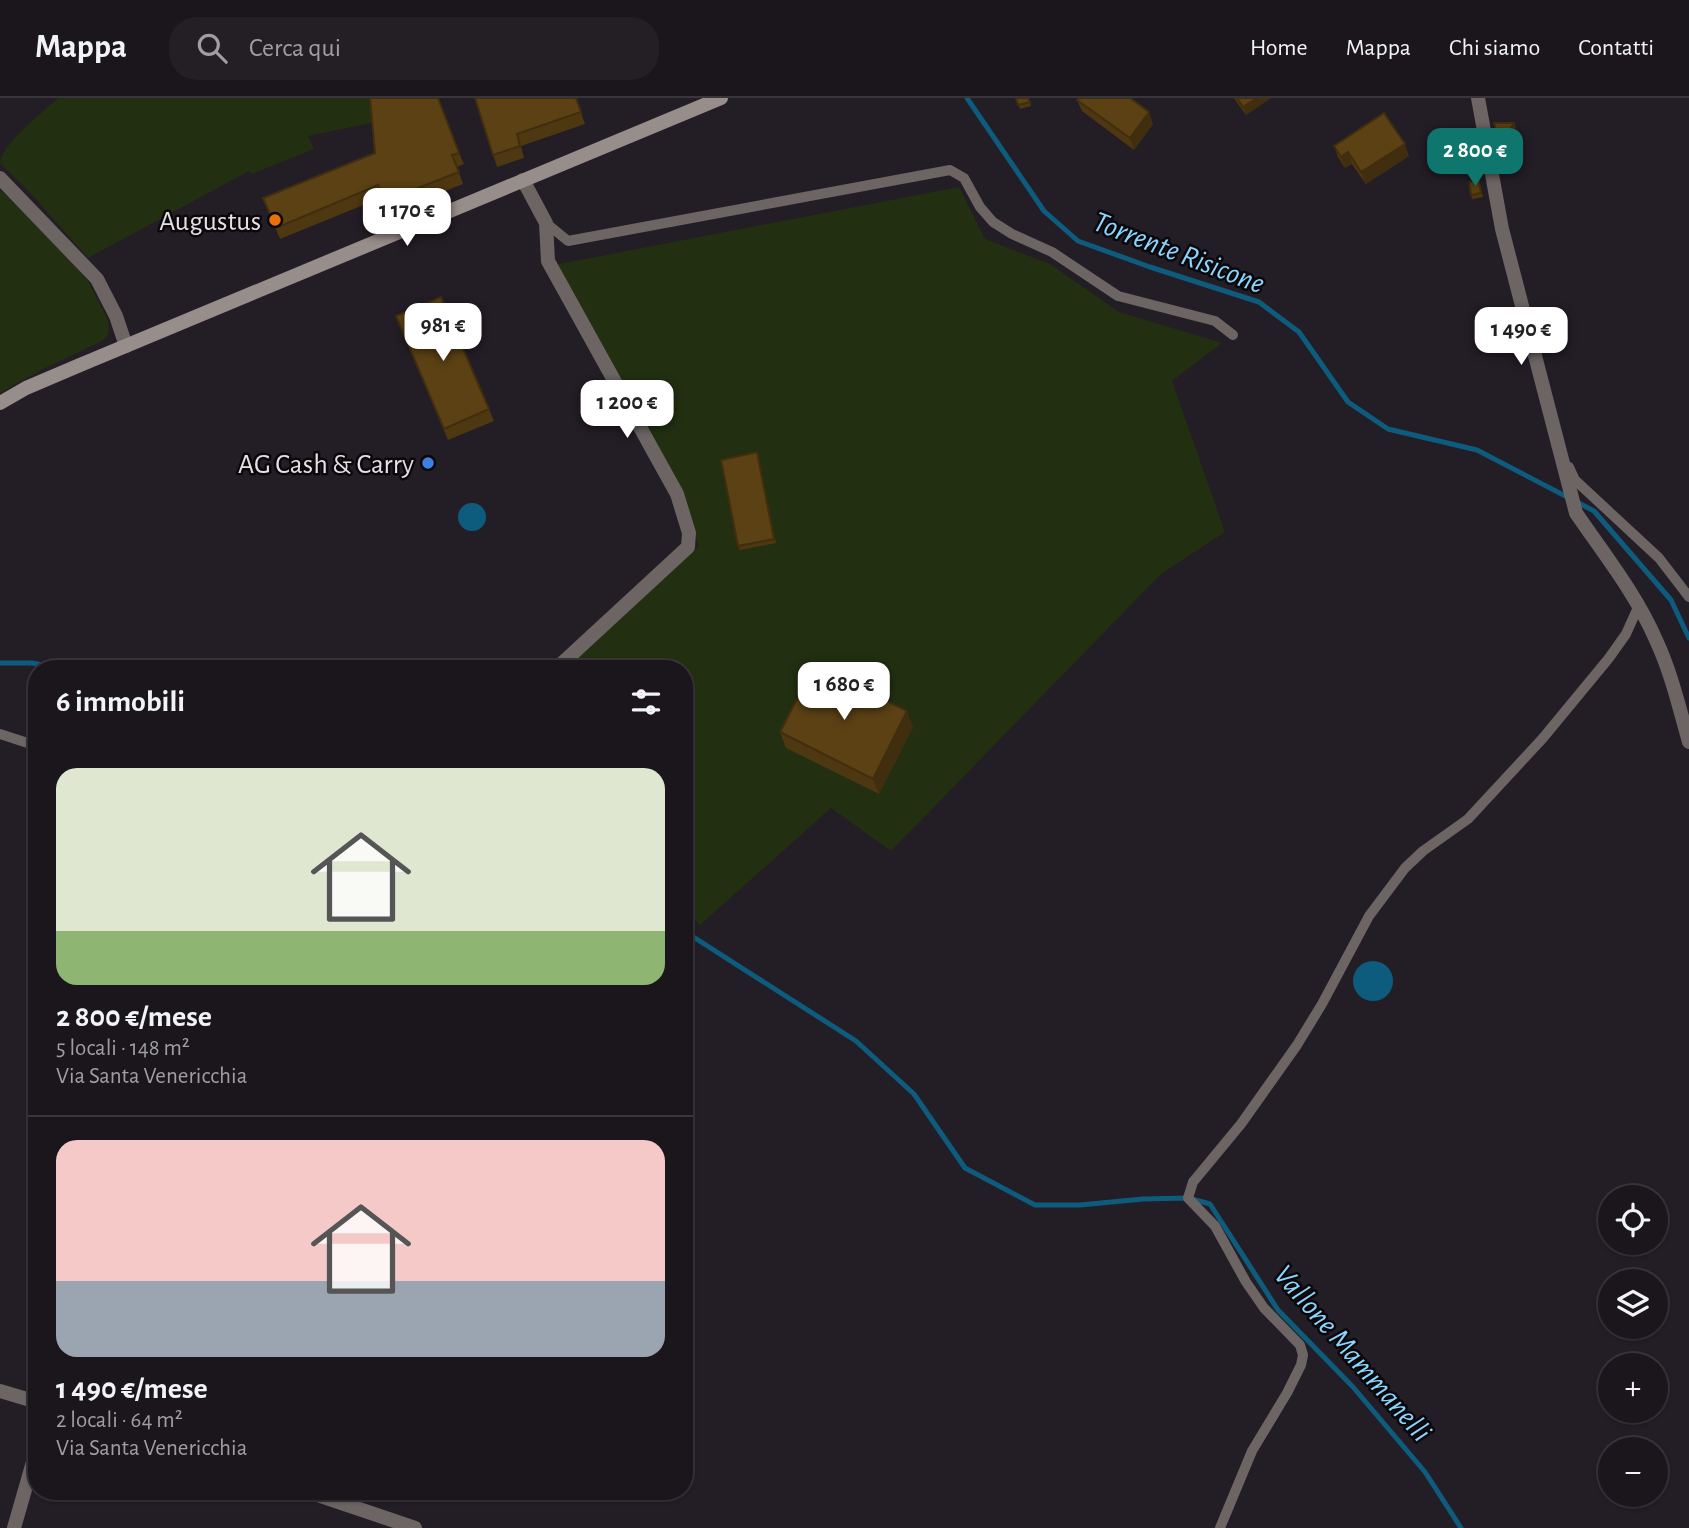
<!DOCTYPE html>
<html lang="it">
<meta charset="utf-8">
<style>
body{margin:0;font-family:"Alegreya Sans",sans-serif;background:#231f25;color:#f1f3f6;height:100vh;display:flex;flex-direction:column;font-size:26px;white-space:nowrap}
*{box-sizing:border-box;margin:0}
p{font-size:23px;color:#9f9fa3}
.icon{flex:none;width:38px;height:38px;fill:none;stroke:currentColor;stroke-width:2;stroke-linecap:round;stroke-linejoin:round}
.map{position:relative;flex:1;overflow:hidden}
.details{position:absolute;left:28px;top:562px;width:665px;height:840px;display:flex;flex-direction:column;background:#1a161c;border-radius:28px;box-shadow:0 2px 5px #0004,0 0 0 2px #38353b}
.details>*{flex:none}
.buttons{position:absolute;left:1598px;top:1087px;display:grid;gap:14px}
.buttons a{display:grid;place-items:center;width:70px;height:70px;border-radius:50%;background:#1a161c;box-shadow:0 2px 5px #0004,0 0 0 2px #38353b;font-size:35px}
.price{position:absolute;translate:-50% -60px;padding:0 16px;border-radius:14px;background:#fff;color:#222;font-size:23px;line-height:46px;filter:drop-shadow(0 2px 4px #0008)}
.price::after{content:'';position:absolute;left:50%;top:42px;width:21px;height:16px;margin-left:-10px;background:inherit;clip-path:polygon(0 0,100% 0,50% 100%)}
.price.selected{background:#0f766e;color:#fff}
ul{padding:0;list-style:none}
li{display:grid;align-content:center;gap:14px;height:371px;padding:0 28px}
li+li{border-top:2px solid #38353b}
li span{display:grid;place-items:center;height:217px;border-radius:21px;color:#555}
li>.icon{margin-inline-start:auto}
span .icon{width:126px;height:126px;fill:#fffc;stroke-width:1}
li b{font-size:30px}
h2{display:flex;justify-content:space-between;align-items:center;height:84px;padding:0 28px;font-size:30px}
header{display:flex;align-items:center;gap:42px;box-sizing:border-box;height:98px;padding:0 35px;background:#1a161c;border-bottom:2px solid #38353b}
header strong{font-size:33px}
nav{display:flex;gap:38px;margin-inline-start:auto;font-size:24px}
.search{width:490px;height:63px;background:#231f25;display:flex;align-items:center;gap:18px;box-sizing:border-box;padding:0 24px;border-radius:28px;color:#9f9fa3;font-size:26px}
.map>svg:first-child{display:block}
.green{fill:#223011}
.water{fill:#0e5c7d}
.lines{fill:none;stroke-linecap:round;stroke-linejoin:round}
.stream{stroke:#0e5c7d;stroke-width:5}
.service{stroke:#6c6564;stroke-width:10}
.minor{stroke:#6c6564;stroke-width:14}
.secondary{stroke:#978d8a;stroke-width:14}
.wall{fill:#4e3811}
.shaded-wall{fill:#402e0e}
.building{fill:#5b4114;stroke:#402e0e;stroke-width:2}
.food-dot{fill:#e8710a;stroke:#0b080c;stroke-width:2.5}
.shop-dot{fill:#3f7fe0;stroke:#0b080c;stroke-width:2.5}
.labels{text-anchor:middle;stroke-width:5;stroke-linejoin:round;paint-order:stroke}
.poi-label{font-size:28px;fill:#e4e0e6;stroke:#0b080c;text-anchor:end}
.water-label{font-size:30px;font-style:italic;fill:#8bd6ff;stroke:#0b080c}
</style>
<header>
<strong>Mappa</strong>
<div class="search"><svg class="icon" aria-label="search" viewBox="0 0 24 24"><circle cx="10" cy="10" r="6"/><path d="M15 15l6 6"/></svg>Cerca qui</div>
<nav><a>Home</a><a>Mappa</a><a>Chi siamo</a><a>Contatti</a></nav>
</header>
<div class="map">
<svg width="1689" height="1430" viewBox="0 0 1689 1430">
<rect width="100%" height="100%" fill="#231d26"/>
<!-- green -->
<path class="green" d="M58,0H374L376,24L308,38L314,51L252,76L249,73L88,160L32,97L0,65C2,45 43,14 58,0Z
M959,89L985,141L1050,166L1119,214L1222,245L1172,283L1225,434L1161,476L891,753L831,710L700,827L684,813V570H565L699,448L679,391L554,167Z
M0,92L19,108L87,181L108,222L109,233L106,240L96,246L41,272L0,295Z"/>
<!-- water -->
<path class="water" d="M458 419a14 14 0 1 1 28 0a14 14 0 1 1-28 0Z
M1353 883a20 20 0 1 1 40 0a20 20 0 1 1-40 0Z"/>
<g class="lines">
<!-- stream -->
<path class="stream" d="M967,0L1044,113L1078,143L1150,169L1259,204L1299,234L1348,304L1388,331L1477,352L1594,413L1671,502L1689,540
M0,565H32L58,570
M684,833L856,943L914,996L965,1070L1035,1107H1080L1143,1101L1188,1100L1210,1106L1278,1212L1353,1289L1425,1374L1461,1430"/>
<!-- service -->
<path class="service" d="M546,125L568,143L950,72L964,80L980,109L993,124L1012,136L1052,154L1118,198L1215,223L1233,237
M1569,369L1575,382L1659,460L1689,499
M0,636L37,648
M1220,1430L1252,1353L1287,1295L1301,1267L1303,1257L1300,1247L1264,1210L1246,1184L1215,1128L1188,1100L1193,1084L1241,1026L1297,947L1322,906L1369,818L1405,770L1423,753L1468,721L1543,640L1609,560L1626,536L1639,507"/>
<!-- minor -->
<path class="minor" d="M1478,0L1502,131L1576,415C1604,456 1636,496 1656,542C1671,574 1679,609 1689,644
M0,80L97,181L116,218L126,248
M523,82L546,125L548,163L677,396L689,435L688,449L557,570
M0,1293L37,1304
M306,1393L415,1430
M14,1430L37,1350"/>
<!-- secondary -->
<path class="secondary" d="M0,305L26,290L80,267L721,0"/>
</g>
<!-- wall -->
<path class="wall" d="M475,0H576L585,26L521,48L524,60L497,69Z
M1016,0H1029L1031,8L1020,11Z
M1234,0H1271L1246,17Z
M1077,2L1153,26L1134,52L1082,13Z
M1516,29L1505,46H1500L1499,43Z
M1334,48L1409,58L1366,86L1352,66L1345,70L1338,59Z
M459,55L464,66L457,69L463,86L400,111L402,115L391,119L383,99L280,141L263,100Z
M1480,86L1483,99L1472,101L1471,97Z
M396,218L489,311L494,323L448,342Z
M758,358L776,445L740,452L738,448Z
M913,629L879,696L786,650L780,634Z"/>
<!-- shaded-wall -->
<path class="shaded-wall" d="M1257,0H1271L1246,17L1243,9Z
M1149,14L1153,26L1134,52L1130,40Z
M1514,25L1516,29L1505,46L1503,42Z
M1405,46L1409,58L1366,86L1361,74Z
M1348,54L1352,66L1345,70L1341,59Z
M907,613L913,629L879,696L873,681Z"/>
<!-- building -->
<path class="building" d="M370,0H438L459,55L452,57L459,74L395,99L397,104L387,108L378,87L276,130L263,100L375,55Z
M475,0H576L581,14L517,36L520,48L493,57Z
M1016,0H1028L1030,4L1018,7Z
M1079,0H1130L1149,14L1130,40L1077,2Z
M1237,0H1257L1243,9Z
M1384,15L1405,46L1361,74L1348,54L1341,59L1334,48Z
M1494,25H1514L1503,42L1499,43Z
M1479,82L1481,95L1471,97L1469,84Z
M441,199L489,311L444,331L396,218Z
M757,354L774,441L738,448L721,362Z
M814,567L907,613L873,681L780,634Z"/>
<!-- markers -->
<circle class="food-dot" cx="275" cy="122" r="7"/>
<circle class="shop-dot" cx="428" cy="365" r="7"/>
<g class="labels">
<!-- poi labels -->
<g class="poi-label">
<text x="261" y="132">Augustus</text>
<text x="414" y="375">AG Cash &amp; Carry</text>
</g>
<!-- water labels -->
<g class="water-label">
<text transform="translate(1179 154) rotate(21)" y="10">Torrente Risicone</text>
<text transform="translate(1353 1255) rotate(49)" y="10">Vallone Mammanelli</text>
</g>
</g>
</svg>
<div class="buttons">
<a><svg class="icon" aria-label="locate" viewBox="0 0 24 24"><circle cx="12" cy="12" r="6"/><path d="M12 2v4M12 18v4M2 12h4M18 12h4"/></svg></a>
<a><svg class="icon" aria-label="layers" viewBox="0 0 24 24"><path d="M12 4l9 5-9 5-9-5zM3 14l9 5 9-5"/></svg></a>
<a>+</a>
<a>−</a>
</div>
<b class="price selected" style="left:1475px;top:90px">2 800 €</b>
<b class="price" style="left:407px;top:150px">1 170 €</b>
<b class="price" style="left:443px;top:265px">981 €</b>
<b class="price" style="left:1521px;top:269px">1 490 €</b>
<b class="price" style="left:627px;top:342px">1 200 €</b>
<b class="price" style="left:844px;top:624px">1 680 €</b>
<section class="details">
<h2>6 immobili<svg class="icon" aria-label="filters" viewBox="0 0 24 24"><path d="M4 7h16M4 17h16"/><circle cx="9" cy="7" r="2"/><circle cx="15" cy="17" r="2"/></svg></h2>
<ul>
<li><span style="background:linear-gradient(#dfe7d0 75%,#8fb573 0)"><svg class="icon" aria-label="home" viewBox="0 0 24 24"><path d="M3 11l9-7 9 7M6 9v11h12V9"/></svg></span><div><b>2 800 €/mese</b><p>5 locali · 148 m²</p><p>Via Santa Venericchia</p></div></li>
<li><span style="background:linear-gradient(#f6c9c9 65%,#9aa5b1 0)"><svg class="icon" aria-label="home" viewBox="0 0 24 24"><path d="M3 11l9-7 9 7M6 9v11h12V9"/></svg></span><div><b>1 490 €/mese</b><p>2 locali · 64 m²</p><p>Via Santa Venericchia</p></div></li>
</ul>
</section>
</div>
